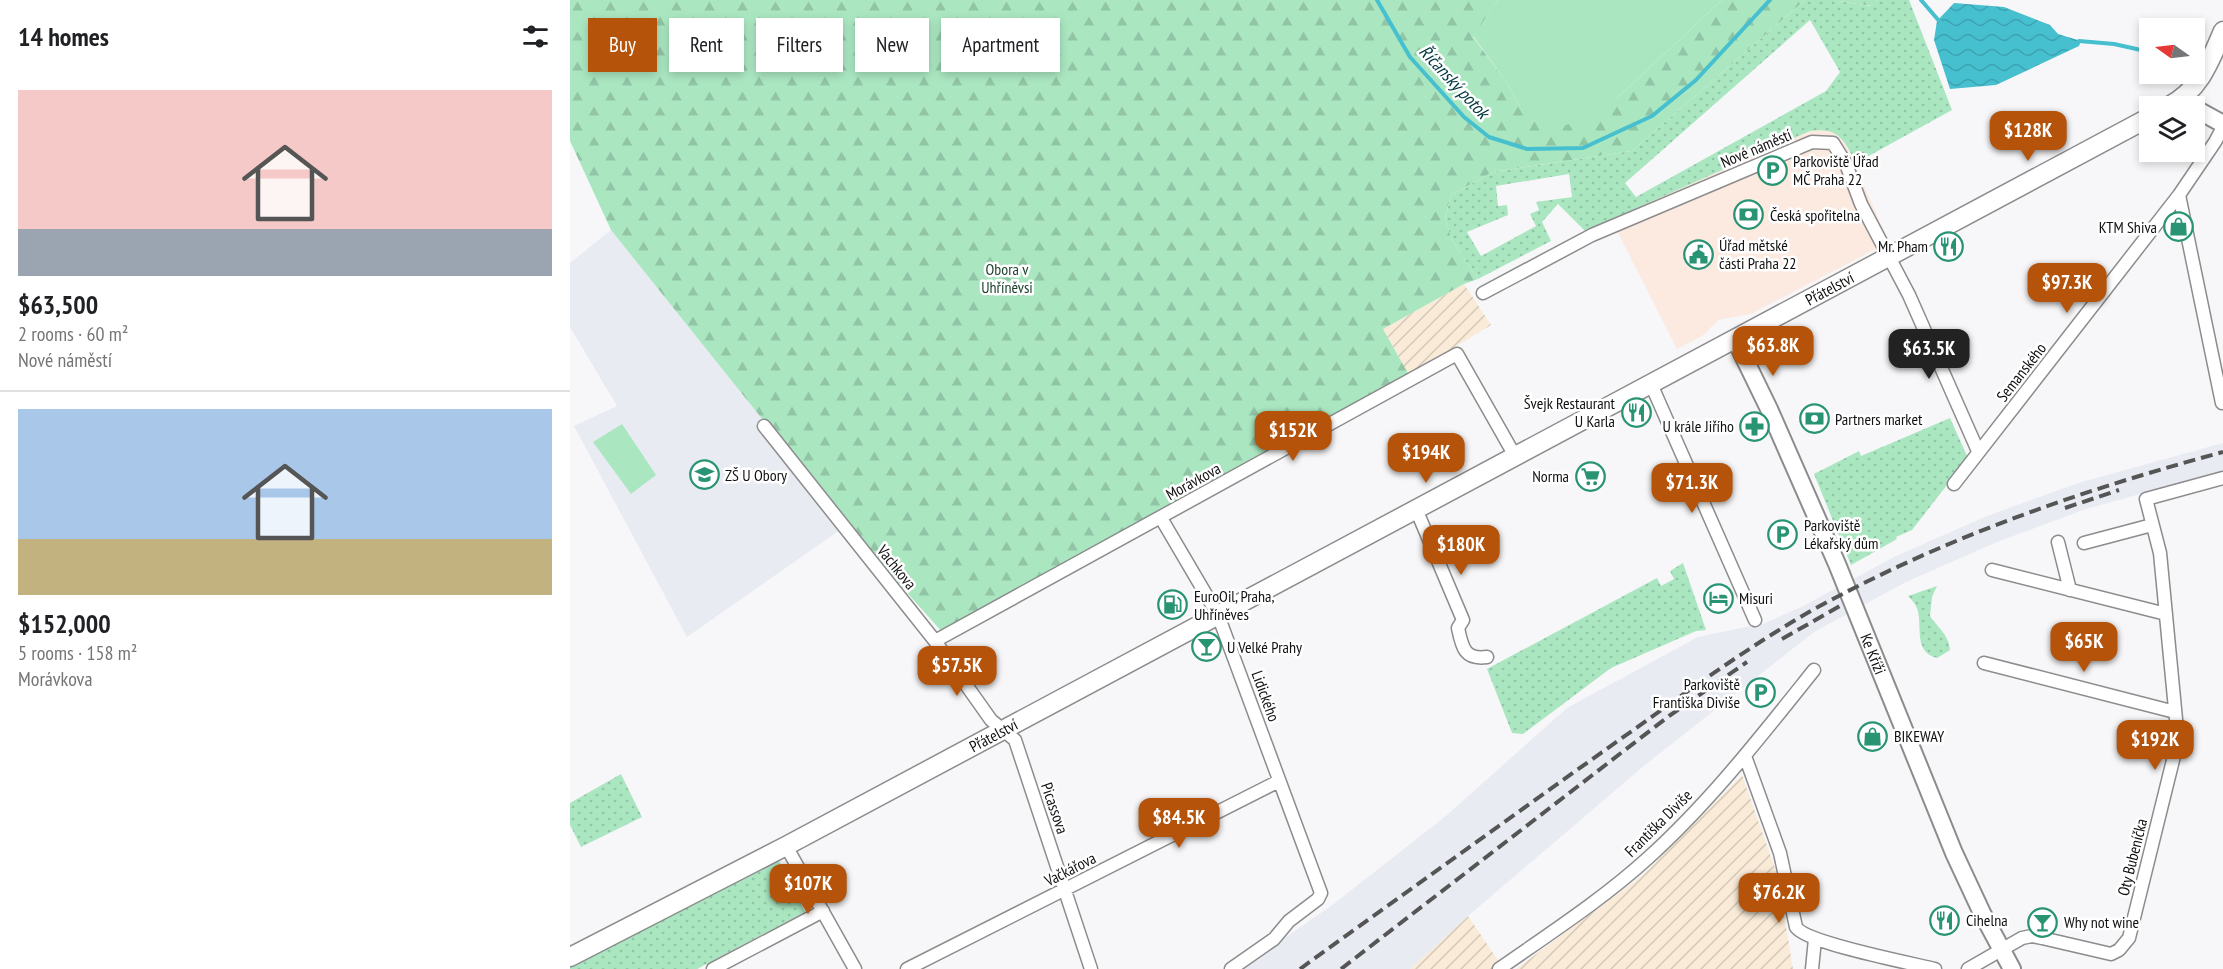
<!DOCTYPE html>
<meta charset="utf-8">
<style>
body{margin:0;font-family:"PT Sans Narrow",sans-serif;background:#f2f2f2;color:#202124;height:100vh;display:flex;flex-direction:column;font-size:22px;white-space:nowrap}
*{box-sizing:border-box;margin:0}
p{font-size:20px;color:#757577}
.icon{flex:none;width:33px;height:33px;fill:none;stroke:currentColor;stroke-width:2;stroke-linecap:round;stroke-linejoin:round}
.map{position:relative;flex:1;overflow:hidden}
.panel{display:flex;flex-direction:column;background:#fff;width:570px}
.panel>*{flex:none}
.top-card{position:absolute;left:18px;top:18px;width:570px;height:54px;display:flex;gap:12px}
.needle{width:39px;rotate:284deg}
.fabs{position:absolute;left:1569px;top:18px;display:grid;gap:12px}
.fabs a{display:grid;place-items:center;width:66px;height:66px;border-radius:0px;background:#fff;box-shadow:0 3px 9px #0003;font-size:30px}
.price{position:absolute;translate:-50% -51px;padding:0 14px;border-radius:12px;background:#b45309;color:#fff;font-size:20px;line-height:39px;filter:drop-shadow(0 2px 3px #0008)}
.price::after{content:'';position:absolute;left:50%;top:36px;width:18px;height:14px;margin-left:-9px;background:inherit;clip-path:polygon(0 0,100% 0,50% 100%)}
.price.current{background:#222;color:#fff}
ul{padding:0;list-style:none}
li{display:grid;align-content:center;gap:12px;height:318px;padding:0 18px}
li+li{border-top:2px solid #e0e0e0}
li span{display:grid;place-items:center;height:186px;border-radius:0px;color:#555}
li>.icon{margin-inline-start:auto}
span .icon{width:108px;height:108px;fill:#fffc;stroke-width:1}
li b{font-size:26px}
h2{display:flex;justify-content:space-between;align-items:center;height:72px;padding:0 18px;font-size:26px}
.chip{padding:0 21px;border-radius:0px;background:#fff;box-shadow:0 3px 9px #0003;font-size:21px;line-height:54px}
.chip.current{background:#b45309;color:#fff}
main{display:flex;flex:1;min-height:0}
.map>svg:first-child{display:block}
.commercial{fill:#fce9e0}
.industrial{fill:url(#industrial-furrows)}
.built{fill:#e9ebf3}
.forest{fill:url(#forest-firs)}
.park{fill:url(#park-dots);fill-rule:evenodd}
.garden{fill:#aae7c1}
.water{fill:url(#water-waves)}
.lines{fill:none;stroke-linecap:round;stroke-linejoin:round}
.stream{stroke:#46bfcf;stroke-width:4}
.minor-casing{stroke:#8c8c8d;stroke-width:15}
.tertiary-casing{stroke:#8c8c8d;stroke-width:20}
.secondary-casing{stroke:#8c8c8d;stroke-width:21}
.minor{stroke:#fff;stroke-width:12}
.tertiary{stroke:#fff;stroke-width:16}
.secondary{stroke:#fff;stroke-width:18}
.rail{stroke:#555;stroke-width:4;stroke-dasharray:12 6;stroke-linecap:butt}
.labels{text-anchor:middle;stroke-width:5;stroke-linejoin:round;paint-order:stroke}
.street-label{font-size:16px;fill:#101010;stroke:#fff}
.poi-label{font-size:16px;fill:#101010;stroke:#fff;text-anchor:start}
.park-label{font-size:16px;fill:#183c28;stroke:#fff}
.water-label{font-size:18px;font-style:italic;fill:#00383e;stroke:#fff}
</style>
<main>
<section class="panel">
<h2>14 homes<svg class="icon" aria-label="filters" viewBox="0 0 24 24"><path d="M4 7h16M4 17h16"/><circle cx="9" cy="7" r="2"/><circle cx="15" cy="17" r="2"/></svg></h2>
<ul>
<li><span style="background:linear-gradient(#f6c9c9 75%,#9aa5b1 0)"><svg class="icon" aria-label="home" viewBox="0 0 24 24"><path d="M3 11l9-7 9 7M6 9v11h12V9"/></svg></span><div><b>$63,500</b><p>2 rooms · 60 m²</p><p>Nové náměstí</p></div></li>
<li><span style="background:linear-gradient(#a9c7e8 70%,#c2b280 0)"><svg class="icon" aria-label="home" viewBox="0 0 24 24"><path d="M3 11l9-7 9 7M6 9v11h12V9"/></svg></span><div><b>$152,000</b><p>5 rooms · 158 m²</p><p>Morávkova</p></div></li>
</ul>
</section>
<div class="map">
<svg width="1653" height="969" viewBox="0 0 1653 969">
<defs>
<pattern id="industrial-furrows" width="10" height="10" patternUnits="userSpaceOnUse" patternTransform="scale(1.5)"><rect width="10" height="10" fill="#f9ebd8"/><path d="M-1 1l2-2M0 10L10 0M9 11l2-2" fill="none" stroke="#d4c8b8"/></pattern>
<pattern id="forest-firs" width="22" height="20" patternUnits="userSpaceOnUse" patternTransform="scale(1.5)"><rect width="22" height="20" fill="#aae7c1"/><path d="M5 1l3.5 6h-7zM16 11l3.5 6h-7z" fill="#91c5a5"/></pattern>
<pattern id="park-dots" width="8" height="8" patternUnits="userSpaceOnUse" patternTransform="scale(1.5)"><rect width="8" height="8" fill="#aae7c1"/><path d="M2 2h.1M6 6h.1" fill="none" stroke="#91c5a5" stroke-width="1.8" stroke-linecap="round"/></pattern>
<pattern id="water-waves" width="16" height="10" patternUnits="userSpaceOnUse" patternTransform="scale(1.5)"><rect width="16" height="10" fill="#46bfcf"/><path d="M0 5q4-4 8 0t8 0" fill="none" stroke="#3ca3b1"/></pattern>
</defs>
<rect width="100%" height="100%" fill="#f7f7f9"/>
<!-- commercial -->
<path class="commercial" d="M1252,129L1265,133L1274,140L1319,242L1181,314L1148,320L1132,336L1107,349L1041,219L1240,131Z"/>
<!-- industrial -->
<path class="industrial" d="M894,284L921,325L839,375L813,329Z
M1172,775L1208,877L1223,969H946L1073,875Z
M898,916L934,969H840Z"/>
<!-- built -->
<path class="built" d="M41,230L277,525L117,637L4,426L47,406L0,327V263Z
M1653,443V471L1516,509L1427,542L1336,582L1244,632L1075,765L898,916L840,969H670L765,903L877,815L997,708L1128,637L1195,623L1231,607L1324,557L1417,516L1508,483Z"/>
<!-- forest -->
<path class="forest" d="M0,0H928L903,37L935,80L950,106L1047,98L1152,0H1308L1303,6L1268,1H1234L1062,151L923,172L881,195L875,219L882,240L908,279L894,284L813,329L839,375L372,632L277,525L41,230L0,141Z"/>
<!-- park -->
<path class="park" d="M1308,0H1339L1382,110L1286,163C1274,140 1269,127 1240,131L1015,231L988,204L972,222L981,241L908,279L882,240L875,219L881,195L923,172L1062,151L1234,1H1268L1302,6ZM1240,20L1270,72L1256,91L1066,197L1055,183ZM999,174L1002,197L966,202L969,210L960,214L966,226L911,256L897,232L938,215L937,205L928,206L926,186Z
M1380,418L1398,458L1342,530L1326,537L1327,539L1281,565L1244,474L1289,451L1291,456Z
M1113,563L1136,630L1126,631L1041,668L953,734L942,733L917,669L1087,578L1091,586L1104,579L1100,571Z
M1367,586L1362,597L1360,616C1368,628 1379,635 1380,650L1367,658C1344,652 1352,629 1348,612C1347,606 1343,601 1338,596Z
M51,774L72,817L11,847L0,825V803Z
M204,860L209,861L235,912L127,969H0V967Z"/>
<!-- garden -->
<path class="garden" d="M928,0H1152L1047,98L1014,120L992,126L968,122L950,106L935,80L903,36Z
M52,424L86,475L61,494L23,442Z"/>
<!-- water -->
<path class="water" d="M1384,3L1434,7L1480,25L1488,34L1511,41L1509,46L1426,85L1380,89L1364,40L1367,21Z"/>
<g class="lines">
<!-- stream -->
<path class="stream" d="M807,0L840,57L894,117L919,137L957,149L1013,148L1082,116L1126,80L1200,0
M1351,0L1370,22
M1509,41L1544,44L1580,52
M1624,60L1629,61"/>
<defs>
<path id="minor" d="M1609,195L1652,403
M913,293L1022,235L1242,142L1263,143L1276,164L1291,204L1339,295L1408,451
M1081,384L1185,620
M194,426L365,641L421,720L445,740L521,969
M1384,484L1609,195L1645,142L1653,127
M846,509L893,620L888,628C892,648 895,660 917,657
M591,518L648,615L751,893L748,899L719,921L704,939L661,969
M1488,542L1500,590
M1514,543L1582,525
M1422,570L1596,614
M365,641L887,354L945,456
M1414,663L1605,712
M1175,756L1210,853L1226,927C1236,943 1340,963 1365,969
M216,846L285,969
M143,969L253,911
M337,969L709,781
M929,969C979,934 1033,899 1078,858C1140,802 1192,735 1244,670
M1242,969L1245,939
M1398,969L1452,938L1462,936L1472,938L1541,954L1549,950L1559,938L1608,740L1590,553L1576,499L1653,478"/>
<g id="tertiary">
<path d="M1624,108L1653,124"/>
<path id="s1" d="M1165,339L1199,409L1267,564L1384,853L1412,913L1442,969"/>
</g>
<g id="secondary">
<path d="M1599,106C1630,90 1640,61 1653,31"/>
<path id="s2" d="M0,957L216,846L1580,117"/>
</g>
</defs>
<!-- minor casing -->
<use href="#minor" class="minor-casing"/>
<!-- tertiary casing -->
<use href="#tertiary" class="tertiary-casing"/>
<!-- secondary casing -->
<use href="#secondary" class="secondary-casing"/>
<!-- minor -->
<use href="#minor" class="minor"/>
<!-- tertiary -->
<use href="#tertiary" class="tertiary"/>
<!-- secondary -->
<use href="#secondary" class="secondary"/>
<!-- rail -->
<path class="rail" d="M1495,508L1549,490
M1212,639L1270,606
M730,969C831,896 933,823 1035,750C1102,703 1168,653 1239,612C1370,539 1509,491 1653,452
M771,969L1099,716L1177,662"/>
</g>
<!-- icons -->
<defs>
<symbol id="parking-ring" viewBox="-11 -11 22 22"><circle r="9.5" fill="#fff" stroke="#299473" stroke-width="1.5"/><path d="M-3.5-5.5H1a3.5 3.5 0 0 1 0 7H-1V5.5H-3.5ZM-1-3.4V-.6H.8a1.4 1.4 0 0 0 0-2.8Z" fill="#299473"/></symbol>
<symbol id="bank-ring" viewBox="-11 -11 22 22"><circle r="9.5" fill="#fff" stroke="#299473" stroke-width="1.5"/><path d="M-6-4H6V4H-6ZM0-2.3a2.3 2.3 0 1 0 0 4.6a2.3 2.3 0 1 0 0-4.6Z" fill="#299473"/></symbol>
<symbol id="shop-ring" viewBox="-11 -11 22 22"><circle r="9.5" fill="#fff" stroke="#299473" stroke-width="1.5"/><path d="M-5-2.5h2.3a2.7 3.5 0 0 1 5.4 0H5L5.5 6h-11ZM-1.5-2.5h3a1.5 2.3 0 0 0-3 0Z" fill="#299473"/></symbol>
<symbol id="restaurant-ring" viewBox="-11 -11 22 22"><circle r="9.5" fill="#fff" stroke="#299473" stroke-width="1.5"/><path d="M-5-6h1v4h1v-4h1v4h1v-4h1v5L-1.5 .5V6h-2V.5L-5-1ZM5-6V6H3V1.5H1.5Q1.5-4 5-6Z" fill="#299473"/></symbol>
<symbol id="civic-ring" viewBox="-11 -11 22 22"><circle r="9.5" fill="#fff" stroke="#299473" stroke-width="1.5"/><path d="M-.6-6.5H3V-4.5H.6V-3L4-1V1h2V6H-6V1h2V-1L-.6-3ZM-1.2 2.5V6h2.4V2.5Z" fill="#299473"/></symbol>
<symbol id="pharmacy-ring" viewBox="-11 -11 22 22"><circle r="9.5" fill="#fff" stroke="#299473" stroke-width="1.5"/><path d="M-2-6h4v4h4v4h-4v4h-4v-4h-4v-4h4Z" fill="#299473"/></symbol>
<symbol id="school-ring" viewBox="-11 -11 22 22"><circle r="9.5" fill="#fff" stroke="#299473" stroke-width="1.5"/><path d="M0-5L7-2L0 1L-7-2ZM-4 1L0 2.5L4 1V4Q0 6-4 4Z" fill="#299473"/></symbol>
<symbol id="supermarket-ring" viewBox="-11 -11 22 22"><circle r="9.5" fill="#fff" stroke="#299473" stroke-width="1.5"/><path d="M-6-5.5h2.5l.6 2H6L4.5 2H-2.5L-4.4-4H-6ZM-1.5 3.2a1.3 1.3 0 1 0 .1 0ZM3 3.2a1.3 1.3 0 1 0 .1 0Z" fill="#299473"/></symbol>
<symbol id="hotel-ring" viewBox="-11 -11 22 22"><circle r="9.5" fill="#fff" stroke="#299473" stroke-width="1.5"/><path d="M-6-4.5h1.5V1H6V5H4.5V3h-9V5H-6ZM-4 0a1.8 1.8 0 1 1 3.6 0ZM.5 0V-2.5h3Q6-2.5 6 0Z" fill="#299473"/></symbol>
<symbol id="fuel-ring" viewBox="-11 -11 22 22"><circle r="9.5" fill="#fff" stroke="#299473" stroke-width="1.5"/><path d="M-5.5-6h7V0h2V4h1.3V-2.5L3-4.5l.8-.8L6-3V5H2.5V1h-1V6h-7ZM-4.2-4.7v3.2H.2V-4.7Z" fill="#299473"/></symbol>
<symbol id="bar-ring" viewBox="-11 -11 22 22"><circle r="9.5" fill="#fff" stroke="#299473" stroke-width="1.5"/><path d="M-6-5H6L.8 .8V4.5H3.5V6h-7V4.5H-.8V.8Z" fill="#299473"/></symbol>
</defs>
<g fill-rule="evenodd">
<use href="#parking-ring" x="1186" y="154" width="33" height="33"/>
<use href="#bank-ring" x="1162" y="198" width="33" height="33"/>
<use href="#shop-ring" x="1592" y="210" width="33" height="33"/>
<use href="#restaurant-ring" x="1362" y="230" width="33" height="33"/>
<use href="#civic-ring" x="1112" y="238" width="33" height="33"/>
<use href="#restaurant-ring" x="1050" y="396" width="33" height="33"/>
<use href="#bank-ring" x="1228" y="402" width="33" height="33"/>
<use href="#pharmacy-ring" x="1168" y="410" width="33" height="33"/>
<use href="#school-ring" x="118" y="458" width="33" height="33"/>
<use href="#supermarket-ring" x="1004" y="460" width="33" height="33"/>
<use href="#parking-ring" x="1196" y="518" width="33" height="33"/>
<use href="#hotel-ring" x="1132" y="582" width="33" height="33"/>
<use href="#fuel-ring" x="586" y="588" width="33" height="33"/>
<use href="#bar-ring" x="620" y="630" width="33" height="33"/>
<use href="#parking-ring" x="1174" y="676" width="33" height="33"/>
<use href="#shop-ring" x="1286" y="720" width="33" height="33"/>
<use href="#restaurant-ring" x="1358" y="904" width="33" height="33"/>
<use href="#bar-ring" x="1456" y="906" width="33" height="33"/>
</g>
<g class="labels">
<!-- street labels -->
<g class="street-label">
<text transform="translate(1186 148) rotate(-23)" y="6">Nové náměstí</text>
<text dy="6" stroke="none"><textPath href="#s2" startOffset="1426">Přátelství</textPath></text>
<text transform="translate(1451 372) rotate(-52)" y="6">Semanského</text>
<text transform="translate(623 481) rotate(-29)" y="6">Morávkova</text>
<text transform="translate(327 567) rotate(51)" y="6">Vachkova</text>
<text dy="6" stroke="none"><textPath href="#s1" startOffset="344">Ke Kříži</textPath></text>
<text transform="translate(696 696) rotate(70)" y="6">Lidického</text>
<text dy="6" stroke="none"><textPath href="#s2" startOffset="478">Přátelství</textPath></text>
<text transform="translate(485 808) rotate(71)" y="6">Picassova</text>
<text transform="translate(1088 823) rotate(-45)" y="6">Františka Diviše</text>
<text transform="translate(1562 857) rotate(-76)" y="6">Oty Bubeníčka</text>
<text transform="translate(500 869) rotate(-27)" y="6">Vačkářova</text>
</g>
<!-- poi labels -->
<g class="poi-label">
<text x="1223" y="167">Parkoviště Úřad<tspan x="1223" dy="18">MČ Praha 22</tspan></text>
<text x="1200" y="221">Česká spořitelna</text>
<text x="1587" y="233" text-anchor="end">KTM Shiva</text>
<text x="1149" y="251">Úřad mětské<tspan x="1149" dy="18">části Praha 22</tspan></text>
<text x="1358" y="252" text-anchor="end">Mr. Pham</text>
<text x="1045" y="409" text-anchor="end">Švejk Restaurant<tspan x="1045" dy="18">U Karla</tspan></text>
<text x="1265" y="425">Partners market</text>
<text x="1164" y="432" text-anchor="end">U krále Jiřího</text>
<text x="155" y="481">ZŠ U Obory</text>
<text x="999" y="482" text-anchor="end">Norma</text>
<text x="1234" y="531">Parkoviště<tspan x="1234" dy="18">Lékařský dům</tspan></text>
<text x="624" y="602">EuroOil, Praha,<tspan x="624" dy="18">Uhříněves</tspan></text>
<text x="1169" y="604">Misuri</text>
<text x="657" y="653">U Velké Prahy</text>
<text x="1170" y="690" text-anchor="end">Parkoviště<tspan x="1170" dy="18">Františka Diviše</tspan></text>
<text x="1324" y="742">BIKEWAY</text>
<text x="1396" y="926">Cihelna</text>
<text x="1494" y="928">Why not wine</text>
</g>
<!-- park labels -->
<g class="park-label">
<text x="437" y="275">Obora v<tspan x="437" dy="18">Uhříněvsi</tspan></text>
</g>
<!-- water labels -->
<g class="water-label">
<text transform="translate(884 82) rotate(47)" y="6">Říčanský potok</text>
</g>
</g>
</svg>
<div class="fabs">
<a><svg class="needle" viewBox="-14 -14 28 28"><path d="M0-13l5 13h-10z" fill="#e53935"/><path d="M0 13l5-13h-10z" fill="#757577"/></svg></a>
<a><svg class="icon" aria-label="layers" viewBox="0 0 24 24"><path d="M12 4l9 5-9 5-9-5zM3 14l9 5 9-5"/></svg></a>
</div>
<b class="price" style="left:1458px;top:162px">$128K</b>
<b class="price" style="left:1497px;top:314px">$97.3K</b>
<b class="price" style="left:1203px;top:377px">$63.8K</b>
<b class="price current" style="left:1359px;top:380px">$63.5K</b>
<b class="price" style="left:723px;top:462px">$152K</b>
<b class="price" style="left:856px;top:484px">$194K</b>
<b class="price" style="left:1122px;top:514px">$71.3K</b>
<b class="price" style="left:891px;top:576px">$180K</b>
<b class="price" style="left:1514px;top:673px">$65K</b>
<b class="price" style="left:387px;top:697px">$57.5K</b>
<b class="price" style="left:1585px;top:771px">$192K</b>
<b class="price" style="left:609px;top:849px">$84.5K</b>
<b class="price" style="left:238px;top:915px">$107K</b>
<b class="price" style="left:1209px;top:924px">$76.2K</b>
<div class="top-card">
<a class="chip current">Buy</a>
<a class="chip">Rent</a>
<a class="chip">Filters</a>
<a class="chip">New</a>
<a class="chip">Apartment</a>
</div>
</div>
</main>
